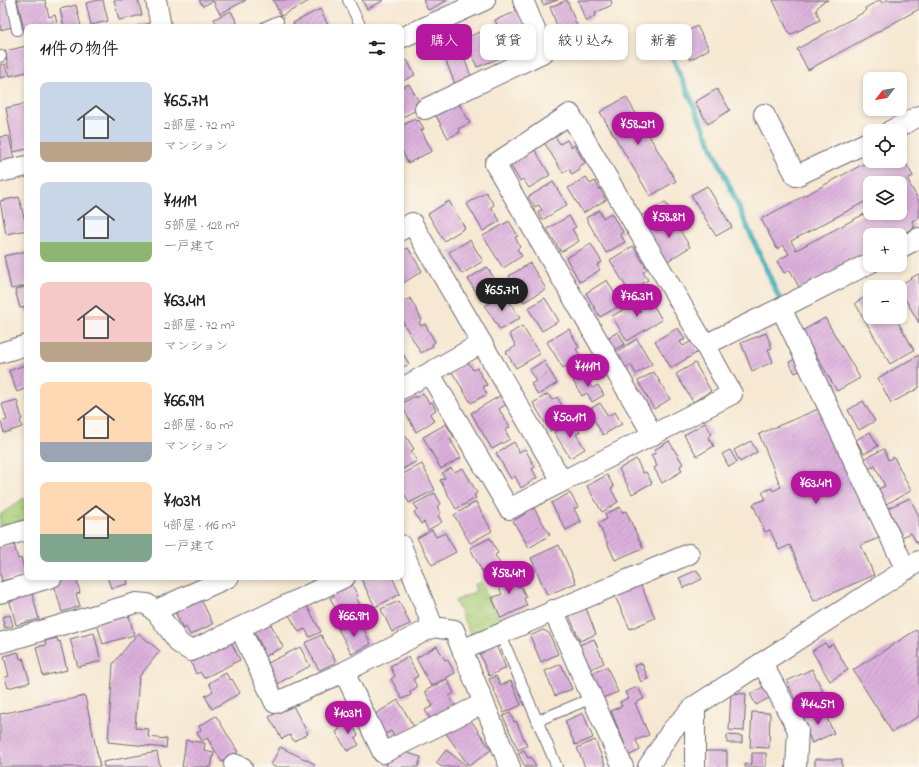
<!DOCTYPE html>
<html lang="ja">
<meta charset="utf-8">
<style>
body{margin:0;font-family:"Indie Flower","Klee One",sans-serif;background:#f6f6f6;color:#222;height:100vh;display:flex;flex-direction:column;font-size:15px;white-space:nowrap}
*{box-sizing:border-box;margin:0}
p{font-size:13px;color:#767676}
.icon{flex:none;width:22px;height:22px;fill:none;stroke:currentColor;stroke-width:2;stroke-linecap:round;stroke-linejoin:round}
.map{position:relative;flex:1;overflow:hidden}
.sheet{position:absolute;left:24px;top:24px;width:380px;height:556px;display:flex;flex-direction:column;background:#fff;border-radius:8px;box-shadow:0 2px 6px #0003}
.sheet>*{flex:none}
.top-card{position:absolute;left:416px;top:24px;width:380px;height:36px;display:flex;gap:8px}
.needle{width:26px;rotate:239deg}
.buttons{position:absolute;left:863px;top:72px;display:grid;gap:8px}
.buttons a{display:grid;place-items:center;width:44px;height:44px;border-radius:8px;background:#fff;box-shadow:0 2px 6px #0003;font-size:20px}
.price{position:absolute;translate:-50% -34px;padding:0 9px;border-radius:14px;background:#b5179e;color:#fff;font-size:13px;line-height:26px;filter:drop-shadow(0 1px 2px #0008)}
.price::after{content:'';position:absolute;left:50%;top:24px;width:12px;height:9px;margin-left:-6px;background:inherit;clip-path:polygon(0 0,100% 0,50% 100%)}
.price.active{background:#222;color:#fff}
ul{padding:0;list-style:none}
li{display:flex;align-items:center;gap:12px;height:100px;padding:0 16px}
li span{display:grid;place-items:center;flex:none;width:112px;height:80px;border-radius:8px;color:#555}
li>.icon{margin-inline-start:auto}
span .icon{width:48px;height:48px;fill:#fffc;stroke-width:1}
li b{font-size:17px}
h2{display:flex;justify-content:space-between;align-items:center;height:48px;padding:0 16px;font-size:17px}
.chip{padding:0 14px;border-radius:8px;background:#fff;box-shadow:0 2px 6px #0003;font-size:14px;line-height:36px}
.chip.active{background:#b5179e;color:#fff}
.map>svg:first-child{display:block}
.park{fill:url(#park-crowns);stroke:#647758}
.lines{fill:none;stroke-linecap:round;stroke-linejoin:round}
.stream{stroke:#3faeba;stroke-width:5.5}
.building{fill:url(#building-hatch);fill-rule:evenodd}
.lane-casing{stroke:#6c6770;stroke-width:12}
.street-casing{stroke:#6c6770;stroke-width:22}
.lane{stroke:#fff;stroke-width:10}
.street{stroke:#fff;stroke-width:20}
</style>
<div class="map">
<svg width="919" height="767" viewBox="0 0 919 767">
<defs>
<pattern id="park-crowns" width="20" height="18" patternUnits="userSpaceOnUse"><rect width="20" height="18" fill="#a7cc76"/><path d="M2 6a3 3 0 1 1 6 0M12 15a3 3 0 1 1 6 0" fill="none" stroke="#8faf67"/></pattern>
<pattern id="building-hatch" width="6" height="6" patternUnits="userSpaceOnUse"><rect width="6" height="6" fill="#dcb0dc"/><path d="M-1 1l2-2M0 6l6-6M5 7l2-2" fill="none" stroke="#bc97be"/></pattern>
</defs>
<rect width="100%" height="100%" fill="#fbf7ec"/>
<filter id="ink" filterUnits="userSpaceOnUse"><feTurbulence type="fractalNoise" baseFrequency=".025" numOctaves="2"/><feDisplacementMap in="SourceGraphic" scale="8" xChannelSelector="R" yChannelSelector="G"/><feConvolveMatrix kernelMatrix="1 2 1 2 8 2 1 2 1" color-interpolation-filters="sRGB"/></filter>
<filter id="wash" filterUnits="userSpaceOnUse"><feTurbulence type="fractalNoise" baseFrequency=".012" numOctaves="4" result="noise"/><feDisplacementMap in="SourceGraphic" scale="16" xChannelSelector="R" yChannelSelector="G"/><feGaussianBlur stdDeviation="0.9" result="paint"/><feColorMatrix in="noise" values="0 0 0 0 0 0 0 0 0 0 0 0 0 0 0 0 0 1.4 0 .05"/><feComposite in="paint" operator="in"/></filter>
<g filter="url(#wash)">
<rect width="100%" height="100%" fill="#f6e8d2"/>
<!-- park -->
<path class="park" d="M24,498L27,505V525L0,534V515Z
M481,582L500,621L471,635L455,601L476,591L474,585Z"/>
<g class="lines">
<!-- stream -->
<path class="stream" d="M662,34L779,298"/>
</g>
<g id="blocks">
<!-- building -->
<path class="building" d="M6,0L12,27L0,30V2Z
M17,0H45L49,17L55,15L58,27H27L26,37Z
M99,0H103L108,21L91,25L86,3Z
M114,0H138L142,15L119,20Z
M199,0H246L220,14L213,1L203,6Z
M273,0H311L281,16Z
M362,0H384L367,9Z
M423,0H448L428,10Z
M541,0H558L543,5Z
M567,0L579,31L561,37L550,7Z
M578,0H611L612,5L595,13L596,15L586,22Z
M773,0H828L821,3L816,10L820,20L790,35Z
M880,0L882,3L887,0H919V9L808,70L797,49L866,11L865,8Z
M76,5L81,26L64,27L60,9Z
M320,9L329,27H295L293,23Z
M231,11L239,27H218L214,19Z
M518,11L533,49L511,58L495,20Z
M153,23L154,27H137V26Z
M697,26L709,49L690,60L678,36Z
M488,29L500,58L477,67L465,38Z
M458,44L472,78L455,84L442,51Z
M27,46V72L10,76L5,51Z
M407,60L415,75L401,82V63Z
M5,64L8,76L0,78V65Z
M409,84L422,107L401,118V88Z
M717,89L730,110L708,124L695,102Z
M626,97L676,181L650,196L600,112Z
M458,102L470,123L458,129L460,132L448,138L435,114Z
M24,104L25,107H27V149L14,152L6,108Z
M415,119L417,121L419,120L424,129L421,130L432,151L408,163L401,148V126Z
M553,133L560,144L567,140L571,147L574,145L585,163L579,167L580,170L572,175L569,169L563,173L542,139Z
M9,136L14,160L0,162V137Z
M535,150L550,175L529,188L523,179L520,181L510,165Z
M900,153L913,176L907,179L919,201V217L912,221L915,227L900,235H870V251L800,289L790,270L784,273L777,261L789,254L783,245L777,249L761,219L869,161H900ZM870,183H900L905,192L900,195V213H870V211L796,250L791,241L870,199Z
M586,177L590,184L595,181L606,200L583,213L568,188Z
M553,182L567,205L542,220L538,212L542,210L539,205L535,207L528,197Z
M707,186L732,227L716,236L691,195Z
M486,192L494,205L491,207L500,221L483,231L467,204Z
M19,197L27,230L6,234L0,201Z
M449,201L465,228L444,241L428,214Z
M665,202L672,213L648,227L641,216Z
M599,210L603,218L611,213L623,232L620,234L625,242L606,253L586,218Z
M569,216L576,227L572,229L579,241L561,252L547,229Z
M672,217L690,247L666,262L648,231Z
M509,221L518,236L515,237L520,247L517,249L522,256L503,268L483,236Z
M470,240L483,261L462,274L449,252Z
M591,244L602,262L597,265L600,270L580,282L566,258Z
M633,246L647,269L643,272L648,280L629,292L610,260Z
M408,248L422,271L402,284L401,252Z
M27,251V285L11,289L4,256Z
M530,263L546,289L524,302L509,276Z
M487,267L501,289L481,301L468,279Z
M918,274L919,275V323L900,290V287L898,286Z
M607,280L621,305L600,317L586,293Z
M24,287L27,295V317L24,307L20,308L15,290Z
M646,292L662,320L627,341L612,316L632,305L637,313L641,311L634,300Z
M505,294L520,318L500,330L485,306Z
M870,294V317H895L914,350L890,364L855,303Z
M410,298L422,320L419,322L421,326L425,324L435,342L432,344L433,346L421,353L401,319V303Z
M545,298L559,321L542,331L528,308Z
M825,318L860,378L837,391L802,331Z
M522,326L540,354L516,368L506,352L516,346L509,334Z
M678,328L685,339L680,342L683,346L692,341L698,352L671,368L655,341Z
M569,329L579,347L576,349L581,357L563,368L547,342Z
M618,332L625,344L614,350L607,338Z
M766,333L772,348L768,349L773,362L752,371L741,343Z
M637,339L652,364L636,374L631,365L625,369L615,352Z
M401,350L409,364L401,368Z
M919,355V388L891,403L878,378Z
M797,358L802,370L795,373L789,362Z
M544,361L557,383L538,395L531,384L536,381L529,370Z
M468,362L473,370L477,368L487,385L483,387L487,394L471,403L452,372Z
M695,363L711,391L693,402L676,374Z
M27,364V388L17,392L9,371Z
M654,372L670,399L654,409L638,381Z
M584,374L592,388L598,385L604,395L592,402L587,393L582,396L573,381Z
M423,393L429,403L432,402L436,410L430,414L434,421L416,432L401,404L415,396L416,398Z
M503,394L509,403L499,409L510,427L505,430L510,439L492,449L471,413Z
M548,394L552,400L557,397L570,419L550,431L533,403Z
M17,400L22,419L20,420L22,427L4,433L1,422L7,420L2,404Z
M863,401L875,421L859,430L848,410Z
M600,403L608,416L615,412L622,424L603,435L588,410Z
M823,407L879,538L861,545L874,575L814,601L790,545L779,550L770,530L765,532L753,504L766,499L762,492L772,488L773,491L781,487L759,434Z
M573,421L580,432L576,434L585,449L570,458L554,432Z
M705,423L712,434L708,437L714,446L697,456L684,435Z
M446,424L454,437L450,439L461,458L441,469L423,437Z
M870,432L878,446L864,454L856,440Z
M405,435L414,449L411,451L417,461L401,470V438Z
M669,441L683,464L680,466L682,471L662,483L654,468L657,466L651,455L656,453L654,450Z
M751,441L757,452L740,462L734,450Z
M514,442L519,452L525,449L535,467L532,469L537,478L521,488L515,476L511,479L496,453Z
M884,449L888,460L894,457L911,491L886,504L878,489L885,486L875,466L868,469L863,459Z
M730,450L737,462L729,467L722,454Z
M636,459L643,473L646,472L652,483L632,494L619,469Z
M422,464L435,490L409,503L401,487V475Z
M451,468L454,472L463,468L477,493L474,495L476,498L456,509L440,480L445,478L442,473Z
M607,475L614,487L611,489L618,502L602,512L587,486Z
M435,493L441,504L437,506L441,514L438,516L442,522L428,530L424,522L421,524L414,512L418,510L414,504Z
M570,493L578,507L574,509L581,522L566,530L551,503Z
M910,498L919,516V545H918L911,533L902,537L888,508Z
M476,502L492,531L470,543L454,515Z
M532,505L550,535L529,548L513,521L525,514L523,511Z
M620,507L622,512L626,511L643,548L615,560L598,523L607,519L605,514Z
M432,530L436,537L445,533L456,552L432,565L417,538Z
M490,538L498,553L495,555L500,564L483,573L470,548Z
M14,544L18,559L21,558L26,575L2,581L0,574V548Z
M559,545L576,583L547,595L531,558Z
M510,570L518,587L521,586L526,597L524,598L527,606L501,618L492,598L502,594L494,577Z
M697,570L702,579L684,588L679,578Z
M68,577H76L80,593L76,594L80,606L62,612L53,581Z
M107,577H126L128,584L111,588Z
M360,577H392L400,594L375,607Z
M351,583L358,596L356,597L364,612L341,624L337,616L339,614L330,598L334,596L333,593Z
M640,583L655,618L630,629L614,594Z
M31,590L39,619L16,625L10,602L13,601L12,595Z
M199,595L213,624L190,635L186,627L183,629L173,607Z
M399,601L410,624L392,632L381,609Z
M305,602L321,632L310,637L305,629L299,632L289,615Z
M586,608L596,634L580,641L569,615Z
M128,611L134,635L103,644L96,620Z
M10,615L13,626L5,628L2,617Z
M268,619L283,647L262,658L259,651L263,649L254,631Z
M350,622L355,630L362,626L371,644L352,654L338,629Z
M543,630L549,633L558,654L541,662L530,636Z
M916,630L919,634V716L892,732L853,670Z
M94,633L101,661L78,667L70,639Z
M138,633L160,651L139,677L135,728L149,729L148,737L167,739L166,748L108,742L113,664Z
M321,635L336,662L319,670L305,643Z
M57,638L58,642L60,641L67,670L43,676L36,647L46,645L45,641Z
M229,638L240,660L204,678L200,672L196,674L189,658Z
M594,639L604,663L588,670L577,646Z
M495,643L506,668L489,676L478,650Z
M825,643L828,647L833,644L848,670L830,681L812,651Z
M437,646L445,660L447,659L455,673L431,686L416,658Z
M300,647L310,666L277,684L266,664Z
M18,652L20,659L23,658L30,682L8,688L5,677L9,676L4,656Z
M408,657L418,676L413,679L417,687L410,692L411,695L402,699L391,679L395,676L390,666Z
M642,663L648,679L641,682L634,666Z
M561,664L572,689L555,696L545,671Z
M607,667L618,692L600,699L590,674Z
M812,669L823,691L797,704L787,681Z
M226,673L230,680L232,679L240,693L212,709L205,696L213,691L209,683Z
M496,676L500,685L511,681L521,705L504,713L489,679Z
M447,679L454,693L449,696L455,706L430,719L425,710L433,706L425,691Z
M638,687L644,699L635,703L649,735L636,740L640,750L626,757L621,746L625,745L611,711L622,706L620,702L628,698L625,692Z
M763,687L769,698L756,705L750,694Z
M731,693L746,694L744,731L729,730Z
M85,696L100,767H0V714Z
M398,700L414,727L395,738L391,731L383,735L372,716Z
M292,704L308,734L294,741L290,735L282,739L269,717Z
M823,710L834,733L812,743L802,719Z
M752,712L770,713L769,748L750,747Z
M510,713L514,722L516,721L527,746L518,750L503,716Z
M583,713L593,738L575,745L565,721Z
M216,716L238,752L222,762L207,738L202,741L197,733L201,730L199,726Z
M468,716L491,750L469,766L445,732Z
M349,719L358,735L355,738L359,745L347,751L336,732L340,729L338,725Z
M727,735L742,736V743H727Z
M186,740L205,743L204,751L214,753L211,767H182Z
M595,740L606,767H585L577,748Z
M280,747L315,764L313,767H275L271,765Z
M398,750L421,757L418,767H386L390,755Z
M446,750L466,765L465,767H442L436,763Z
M524,750L528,758L531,757L536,767H525L518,753Z
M705,751H727V767H705Z
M157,752L160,767H104L103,762Z
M752,753H766V767H745V764H752Z
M815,759H842V767H815Z"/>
</g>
</g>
<g filter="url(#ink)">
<use href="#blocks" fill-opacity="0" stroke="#6c6770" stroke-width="1"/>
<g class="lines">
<defs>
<path id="lane" d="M11,0L17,30
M348,0L361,27
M265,27L278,21
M0,57L1,56
M500,633L557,767
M537,721L592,698"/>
<path id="street" d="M156,0L161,27
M401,38L485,0
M425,109L544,52L523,0
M764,114L796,176L870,141
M890,131L919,116
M0,172L27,166
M401,230L412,223L562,481
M900,248L919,238
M781,308L906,570
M705,345L781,308L870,263
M0,353L27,345
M430,374L509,509L732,394L705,345L570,114L495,164L653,435
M401,389L482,343
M0,538L27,530
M401,545L433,627
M0,593L52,577
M553,610L623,767
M154,611L229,577
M240,628L275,703L344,672L433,627L454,630L510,767
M0,643L136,603L147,604L157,613L180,644L191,651L345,577
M462,650L689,554
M762,663L798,730L796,767
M344,672L383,753L484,703
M234,764L242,767
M648,767L672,730L695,706L919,561
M695,767V706"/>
</defs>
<!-- lane casing -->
<use href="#lane" class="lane-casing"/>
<!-- street casing -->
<use href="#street" class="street-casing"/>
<!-- lane -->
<use href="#lane" class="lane"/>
<!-- street -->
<use href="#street" class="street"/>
</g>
</g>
</svg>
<div class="buttons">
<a><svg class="needle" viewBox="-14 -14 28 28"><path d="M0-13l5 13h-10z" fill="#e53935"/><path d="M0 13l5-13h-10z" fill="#767676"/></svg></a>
<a><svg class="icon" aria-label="locate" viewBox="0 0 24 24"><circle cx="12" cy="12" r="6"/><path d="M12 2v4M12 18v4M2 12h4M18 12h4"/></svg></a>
<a><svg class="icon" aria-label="layers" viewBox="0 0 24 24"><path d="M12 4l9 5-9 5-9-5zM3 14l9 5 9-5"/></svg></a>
<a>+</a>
<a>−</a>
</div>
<b class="price" style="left:638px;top:146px">¥58.2M</b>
<b class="price" style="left:669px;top:239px">¥58.8M</b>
<b class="price active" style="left:502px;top:312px">¥65.7M</b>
<b class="price" style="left:637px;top:318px">¥76.3M</b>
<b class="price" style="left:588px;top:388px">¥111M</b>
<b class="price" style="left:570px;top:439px">¥50.1M</b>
<b class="price" style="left:816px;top:505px">¥63.4M</b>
<b class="price" style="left:509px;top:595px">¥58.4M</b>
<b class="price" style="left:354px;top:638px">¥66.9M</b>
<b class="price" style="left:818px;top:726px">¥44.5M</b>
<b class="price" style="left:348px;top:735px">¥103M</b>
<div class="top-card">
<a class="chip active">購入</a>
<a class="chip">賃貸</a>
<a class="chip">絞り込み</a>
<a class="chip">新着</a>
</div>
<section class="sheet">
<h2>11件の物件<svg class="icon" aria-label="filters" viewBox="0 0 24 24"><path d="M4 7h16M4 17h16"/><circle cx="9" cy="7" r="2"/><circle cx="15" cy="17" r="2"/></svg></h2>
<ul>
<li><span style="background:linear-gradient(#c9d6e8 75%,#b9a48a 0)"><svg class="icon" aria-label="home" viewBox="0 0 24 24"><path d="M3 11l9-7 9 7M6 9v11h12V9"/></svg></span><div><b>¥65.7M</b><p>2部屋 · 72 m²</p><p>マンション</p></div></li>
<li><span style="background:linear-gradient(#c9d6e8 75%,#8fb573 0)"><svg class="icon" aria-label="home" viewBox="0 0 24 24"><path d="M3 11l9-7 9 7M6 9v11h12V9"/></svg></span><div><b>¥111M</b><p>5部屋 · 128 m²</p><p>一戸建て</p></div></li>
<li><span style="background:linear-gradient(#f6c9c9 75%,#b9a48a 0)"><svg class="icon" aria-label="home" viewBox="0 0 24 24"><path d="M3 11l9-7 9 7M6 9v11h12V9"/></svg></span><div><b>¥63.4M</b><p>2部屋 · 72 m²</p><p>マンション</p></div></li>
<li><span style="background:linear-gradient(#ffd9b3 75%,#9aa5b1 0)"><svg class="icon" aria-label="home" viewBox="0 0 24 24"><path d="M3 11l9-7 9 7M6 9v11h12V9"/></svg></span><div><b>¥66.9M</b><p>2部屋 · 80 m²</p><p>マンション</p></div></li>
<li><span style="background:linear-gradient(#ffd9b3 65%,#7fa58c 0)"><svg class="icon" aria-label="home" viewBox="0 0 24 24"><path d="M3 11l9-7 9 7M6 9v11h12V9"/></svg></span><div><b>¥103M</b><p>4部屋 · 116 m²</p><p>一戸建て</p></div></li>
</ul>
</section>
</div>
